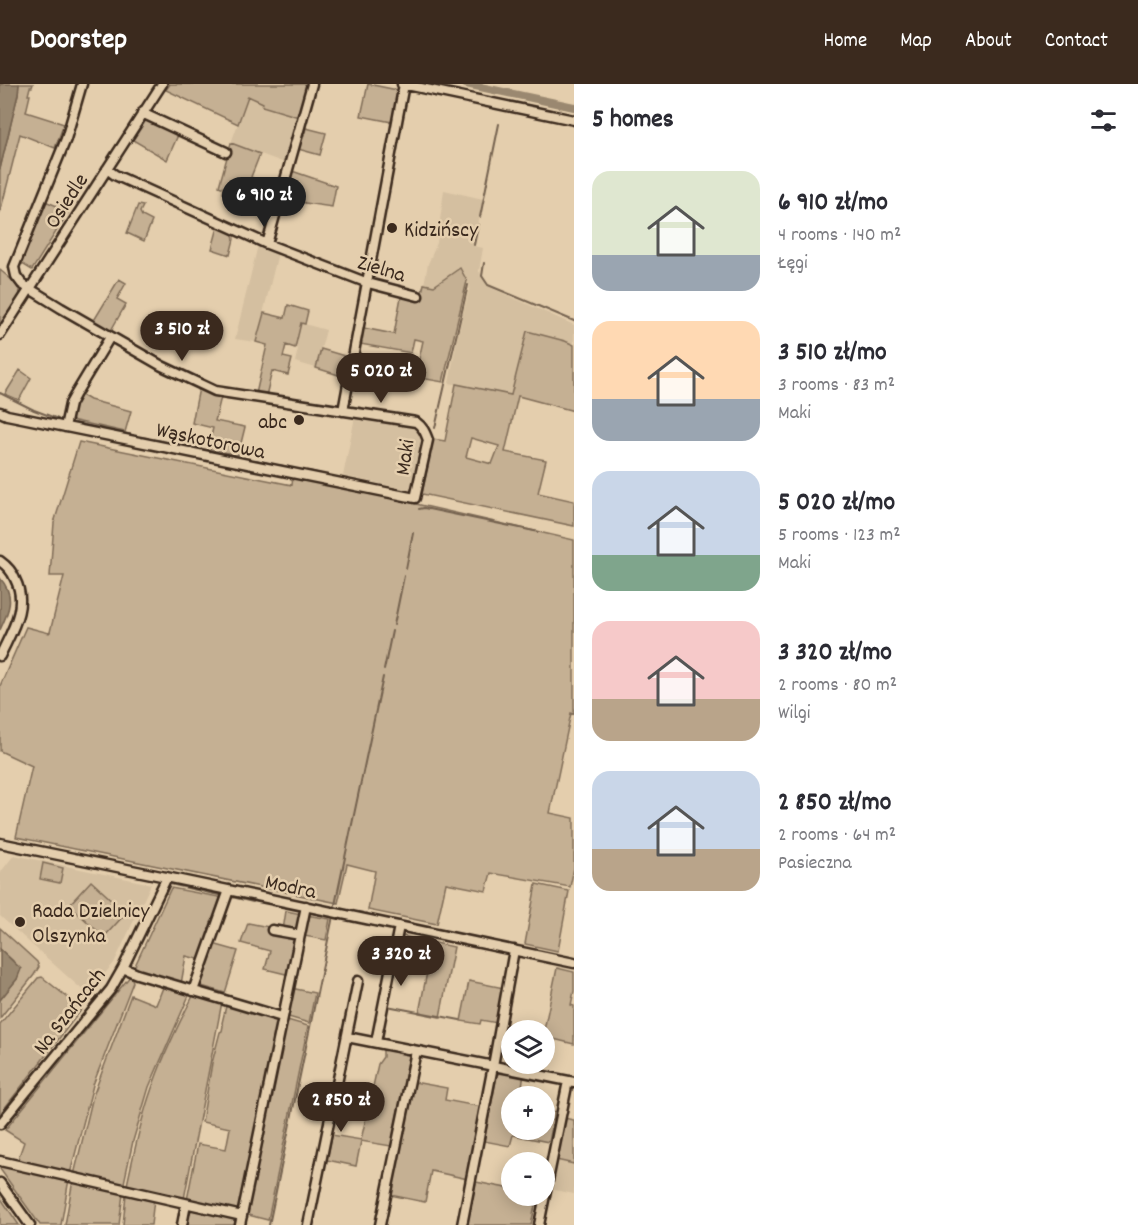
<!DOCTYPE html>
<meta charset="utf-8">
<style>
body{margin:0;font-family:Dekko,sans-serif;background:#f2f2f3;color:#2b2b33;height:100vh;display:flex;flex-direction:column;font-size:22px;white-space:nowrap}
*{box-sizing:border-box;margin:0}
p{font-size:20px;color:#7c7c81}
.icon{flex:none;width:33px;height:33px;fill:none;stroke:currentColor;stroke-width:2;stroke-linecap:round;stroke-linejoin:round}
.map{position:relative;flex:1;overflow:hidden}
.sheet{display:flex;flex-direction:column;background:#fff;width:564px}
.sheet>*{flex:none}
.buttons{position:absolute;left:501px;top:936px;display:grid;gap:12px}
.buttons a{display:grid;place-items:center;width:54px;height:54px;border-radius:50%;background:#fff;box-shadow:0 3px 15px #0003;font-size:30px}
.price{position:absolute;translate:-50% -51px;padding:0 14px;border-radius:21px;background:#3b2a1e;color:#fff;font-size:20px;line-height:39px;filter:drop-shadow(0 2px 3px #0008)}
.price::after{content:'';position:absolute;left:50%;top:36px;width:18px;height:14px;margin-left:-9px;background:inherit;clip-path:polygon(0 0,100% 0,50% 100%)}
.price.selected{background:#222;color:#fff}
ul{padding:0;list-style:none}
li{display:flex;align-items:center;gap:18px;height:150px;padding:0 18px}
li span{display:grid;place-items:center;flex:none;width:168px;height:120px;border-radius:18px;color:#555}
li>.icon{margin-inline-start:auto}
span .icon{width:72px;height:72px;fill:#fffc;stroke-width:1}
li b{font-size:26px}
h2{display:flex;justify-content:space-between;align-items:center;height:72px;padding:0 18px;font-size:26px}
header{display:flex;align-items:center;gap:36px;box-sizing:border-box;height:84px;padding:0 30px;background:#3b2a1e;color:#fff}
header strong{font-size:28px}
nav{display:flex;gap:33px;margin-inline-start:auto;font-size:21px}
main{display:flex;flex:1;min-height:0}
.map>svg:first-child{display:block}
.built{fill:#d4bfa0}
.green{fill:#c5b093;stroke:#806d58;stroke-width:1.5;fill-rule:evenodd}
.water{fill:#9a886f;stroke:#74624f;stroke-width:1.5}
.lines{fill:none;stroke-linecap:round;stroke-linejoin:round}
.stream{stroke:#74624f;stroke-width:2}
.canal{stroke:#9a886f;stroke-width:8}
.minor-casing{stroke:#3b2a1e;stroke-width:13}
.minor{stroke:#e4cead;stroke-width:8}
.poi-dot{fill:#3b2a1e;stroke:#e4cead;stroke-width:2}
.labels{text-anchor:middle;stroke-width:5;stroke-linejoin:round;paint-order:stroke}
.street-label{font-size:22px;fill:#3b2a1e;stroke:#e4cead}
.poi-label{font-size:22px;fill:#3b2a1e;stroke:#e4cead;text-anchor:start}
</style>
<header>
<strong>Doorstep</strong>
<nav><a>Home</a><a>Map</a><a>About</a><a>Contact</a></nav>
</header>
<main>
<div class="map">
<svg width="574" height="1141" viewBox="0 0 574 1141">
<rect width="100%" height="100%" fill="#e4cead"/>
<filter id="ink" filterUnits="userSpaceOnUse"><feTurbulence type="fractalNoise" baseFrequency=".0167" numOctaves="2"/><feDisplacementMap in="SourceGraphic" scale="12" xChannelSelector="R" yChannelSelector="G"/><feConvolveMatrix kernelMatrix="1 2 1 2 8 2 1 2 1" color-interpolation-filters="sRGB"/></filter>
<g filter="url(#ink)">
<!-- built -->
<path class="built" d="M248,12L263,19V23L299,33L285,79L231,59Z
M444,106L483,115L474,162L483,164L479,187L487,202L574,241V261L565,257L527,247L511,311L449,299L458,250L470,202L460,184L434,202L424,200L428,180L437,159Z
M258,161L278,169L256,258L235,255Z
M301,239L326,246L316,284L295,278L298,265L295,264Z
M355,333L410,341L422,348L426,356L414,407L343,392Z
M14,771L151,800L114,879L87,910L0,832V789Z
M370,856L390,860L386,880L365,876Z
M556,1076L574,1080V1110L550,1105Z"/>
<!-- green -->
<path class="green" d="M19,0H33L32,3H30L28,11H30L26,28L64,40L55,64L20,50L0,129V85L18,10Z
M170,0H308L299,33L262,22L263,19L248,12L238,40L166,6Z
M368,0L397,6L398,9L392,38L361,32Z
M146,36L178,51L167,76L133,56Z
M306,44L326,49L320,71L298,65L302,51L305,48Z
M231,59L260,70L251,93L253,94L248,120L223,109L224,104L219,102Z
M292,87L336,102L332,123L305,119L285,109Z
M45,117L69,127L32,186L19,178Z
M138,121L143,122L140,128L142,132L152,137L144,157L127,149Z
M218,143L233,150L234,155L230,171L212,165Z
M460,184L467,197L443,298L415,293L423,257L414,255L411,269L360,260L363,244L394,250L401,213L420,217L424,200L434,202Z
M0,186C7,192 19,200 20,210L0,241Z
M119,195L126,199L117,215L126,220L110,248L93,238Z
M288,221L308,227L305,240L301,239L295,264L286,261L283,273L292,275L288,291L272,287L266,312L256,310L267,261L256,258L264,229L285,234Z
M527,247L565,257L574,261V327L518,312L505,368L546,376L538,409L574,417V442L422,410L433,355L445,357L456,300L511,311ZM471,354L499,362L492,380L466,373Z
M321,265L348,273L345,293L316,284Z
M20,286L31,294L19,316L5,310Z
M199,304L221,313L215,337L245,343L238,371L208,365L213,344L192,339Z
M80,310L90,316L131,327L125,348L71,336L70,335Z
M79,358L292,401L293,392L574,456V630L571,629L550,729L574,734V784L570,803L491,789L486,807L446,799L437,840L368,826L375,787L347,780L338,819L16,753L32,682L0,667V602L26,543L49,549L50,548L64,492H50L54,439Z
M43,779L63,784L60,799L40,795Z
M91,797L126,829L104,853L69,821Z
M536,800L569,807L558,867L525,860Z
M171,804L224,814L202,876L186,872L181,900L133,886Z
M286,827L302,830L299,845L296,848L283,846Z
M306,831L330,835L326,856L304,852Z
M248,839L269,843L268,846L298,852L290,891L265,885L270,867L241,859Z
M0,844L37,878L39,883L34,891L0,934V916L17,895L13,877L0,865Z
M403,852L454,863L440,933L419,929L428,883L398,876Z
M213,860L238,867L225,909L198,901Z
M557,884L574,888V907L571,921L574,922V960L545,953L544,946Z
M131,891L133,898L93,1001L71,1086L66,1090L17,1078L24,1058L5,1046Z
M42,893L82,925L0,1030V940L38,894Z
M469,897L504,904L497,939L481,936L480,940L461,937Z
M164,901L190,909L149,1003L133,1057L124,1099L119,1102L74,1091L93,1012L131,911L156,921Z
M291,904L315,909L309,939L285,932Z
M194,910L222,918L184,1115L180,1117L128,1104L127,1101C134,1069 140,1038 151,1007C162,974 178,941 194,910Z
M226,922H233L277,936L279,939L239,1128L187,1116L198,1060L226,1065L230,1044L202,1038L212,979L220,948L222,947L223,942L222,939Z
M284,935L308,942L268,1136L244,1130Z
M383,963L410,968L391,1062L361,1057L356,1082L327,1076L332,1051L361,1056L378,980L383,973Z
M503,987L524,991L520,1012H512V1046H544L545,1026L555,1028L549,1058L513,1051L510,1062L484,1057L497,991Z
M414,998L447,1004L445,1016L482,1023L468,1095L431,1087L425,1118L390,1111L394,1088L396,1086L401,1064L399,1063Z
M564,1034L574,1036V1080L556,1076Z
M0,1079L69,1095L61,1141H40L0,1085Z
M73,1096L123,1109L119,1141H65Z
M476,1098L511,1105L512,1112H537L531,1141H467Z
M128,1108L154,1115L151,1141H123L126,1110Z
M0,1113L19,1141H0Z
M195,1124L230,1132L236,1138V1141H187L189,1128Z"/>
<!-- water -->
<path class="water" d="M0,0H19L18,10L0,85Z
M0,494C16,512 9,527 0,546Z
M0,865L21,885L17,895L0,916Z"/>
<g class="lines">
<!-- stream -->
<path class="stream" d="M480,133L499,40
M474,161L478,141
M484,179L482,192L488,201L574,237
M0,309L34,326L58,335
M75,339L133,351
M435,344L468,201
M140,353L148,354
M157,356L187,362
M193,363L217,368
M227,370L247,375
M256,376L276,381
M279,381L289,383
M297,385L303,386
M309,387L325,391
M421,410L433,355
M419,425L424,424L539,448
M406,485L413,449
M394,541L404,492
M384,586L392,547
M166,809L170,800L223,812
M232,813L253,818
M335,821L383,593
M387,922L460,936
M269,1141L333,832"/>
<!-- canal -->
<path class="canal" d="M466,0L574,23"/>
<defs>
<path id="minor" d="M402,0L574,36
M142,29L226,68
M107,85L115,91L267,160L368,199L418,212
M267,160L312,0
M0,251L162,0
M343,327L404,0
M0,328L7,331L415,414L428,356C425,348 423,343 416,338L215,307L162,282L61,224L22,200L16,192L14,183L66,55L82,0
M65,343L70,320L75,311L110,253
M0,477C7,482 12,487 15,495C29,522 11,548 0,572
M0,759L171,794L574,879
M272,846L300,851
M123,884L137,890L282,933
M193,907L229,806
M347,953L574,998
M376,958L399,842
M0,1040L111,905L123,884L167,793
M0,1077L242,1132
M0,1099L30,1141
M182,1141L186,1120
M240,1141L306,822
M308,1141L358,897
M380,1141L416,967
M462,1141L493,982L514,866
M539,1141L568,997"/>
</defs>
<!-- minor casing -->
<use href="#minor" class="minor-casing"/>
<!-- minor -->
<use href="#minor" class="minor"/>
</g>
</g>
<!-- markers -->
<g class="poi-dot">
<circle cx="392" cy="144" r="6"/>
<circle cx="299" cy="336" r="6"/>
<circle cx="20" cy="838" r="6"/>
</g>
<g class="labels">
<!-- street labels -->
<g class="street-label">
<text transform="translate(65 116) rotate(-57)" y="8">Osiedle</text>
<text transform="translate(382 183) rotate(17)" y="8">Zielna</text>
<text transform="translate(211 355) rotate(12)" y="8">Wąskotorowa</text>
<text transform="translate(403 373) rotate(-82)" y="8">Maki</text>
<text transform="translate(291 801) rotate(12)" y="8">Modra</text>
<text transform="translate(68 926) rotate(-52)" y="8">Na Szańcach</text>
</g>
<!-- poi labels -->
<g class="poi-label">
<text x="404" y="152">Kidzińscy</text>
<text x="287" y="344" text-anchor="end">abc</text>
<text x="32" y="833">Rada Dzielnicy<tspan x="32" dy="25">Olszynka</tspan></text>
</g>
</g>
</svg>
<div class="buttons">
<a><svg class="icon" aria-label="layers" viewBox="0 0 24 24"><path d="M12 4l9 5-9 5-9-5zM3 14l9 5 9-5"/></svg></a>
<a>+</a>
<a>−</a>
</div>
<b class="price selected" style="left:264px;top:144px">6 910 zł</b>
<b class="price" style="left:182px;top:278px">3 510 zł</b>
<b class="price" style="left:381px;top:320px">5 020 zł</b>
<b class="price" style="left:401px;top:903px">3 320 zł</b>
<b class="price" style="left:341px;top:1049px">2 850 zł</b>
</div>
<section class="sheet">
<h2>5 homes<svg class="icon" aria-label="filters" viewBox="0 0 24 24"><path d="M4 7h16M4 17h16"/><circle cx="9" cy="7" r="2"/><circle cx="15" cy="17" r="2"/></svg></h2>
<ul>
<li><span style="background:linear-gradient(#dfe7d0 70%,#9aa5b1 0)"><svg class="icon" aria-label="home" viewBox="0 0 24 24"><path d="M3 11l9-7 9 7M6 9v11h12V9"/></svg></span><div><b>6 910 zł/mo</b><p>4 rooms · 140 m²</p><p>Łęgi</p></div></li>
<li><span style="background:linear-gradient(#ffd9b3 65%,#9aa5b1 0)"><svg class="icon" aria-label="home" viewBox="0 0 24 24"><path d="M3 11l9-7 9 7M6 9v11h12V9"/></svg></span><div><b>3 510 zł/mo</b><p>3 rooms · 83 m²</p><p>Maki</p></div></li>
<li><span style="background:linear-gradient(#c9d6e8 70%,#7fa58c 0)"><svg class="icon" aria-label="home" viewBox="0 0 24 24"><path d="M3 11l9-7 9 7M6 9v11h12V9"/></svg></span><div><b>5 020 zł/mo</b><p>5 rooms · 123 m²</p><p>Maki</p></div></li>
<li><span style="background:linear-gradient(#f6c9c9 65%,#b9a48a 0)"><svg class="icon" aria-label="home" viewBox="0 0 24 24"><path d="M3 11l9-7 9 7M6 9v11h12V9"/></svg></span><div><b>3 320 zł/mo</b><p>2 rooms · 80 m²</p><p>Wilgi</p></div></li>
<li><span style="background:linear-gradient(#c9d6e8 65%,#b9a48a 0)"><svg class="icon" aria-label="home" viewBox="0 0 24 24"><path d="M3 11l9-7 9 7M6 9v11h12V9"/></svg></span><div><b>2 850 zł/mo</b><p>2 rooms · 64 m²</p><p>Pasieczna</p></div></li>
</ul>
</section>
</main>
